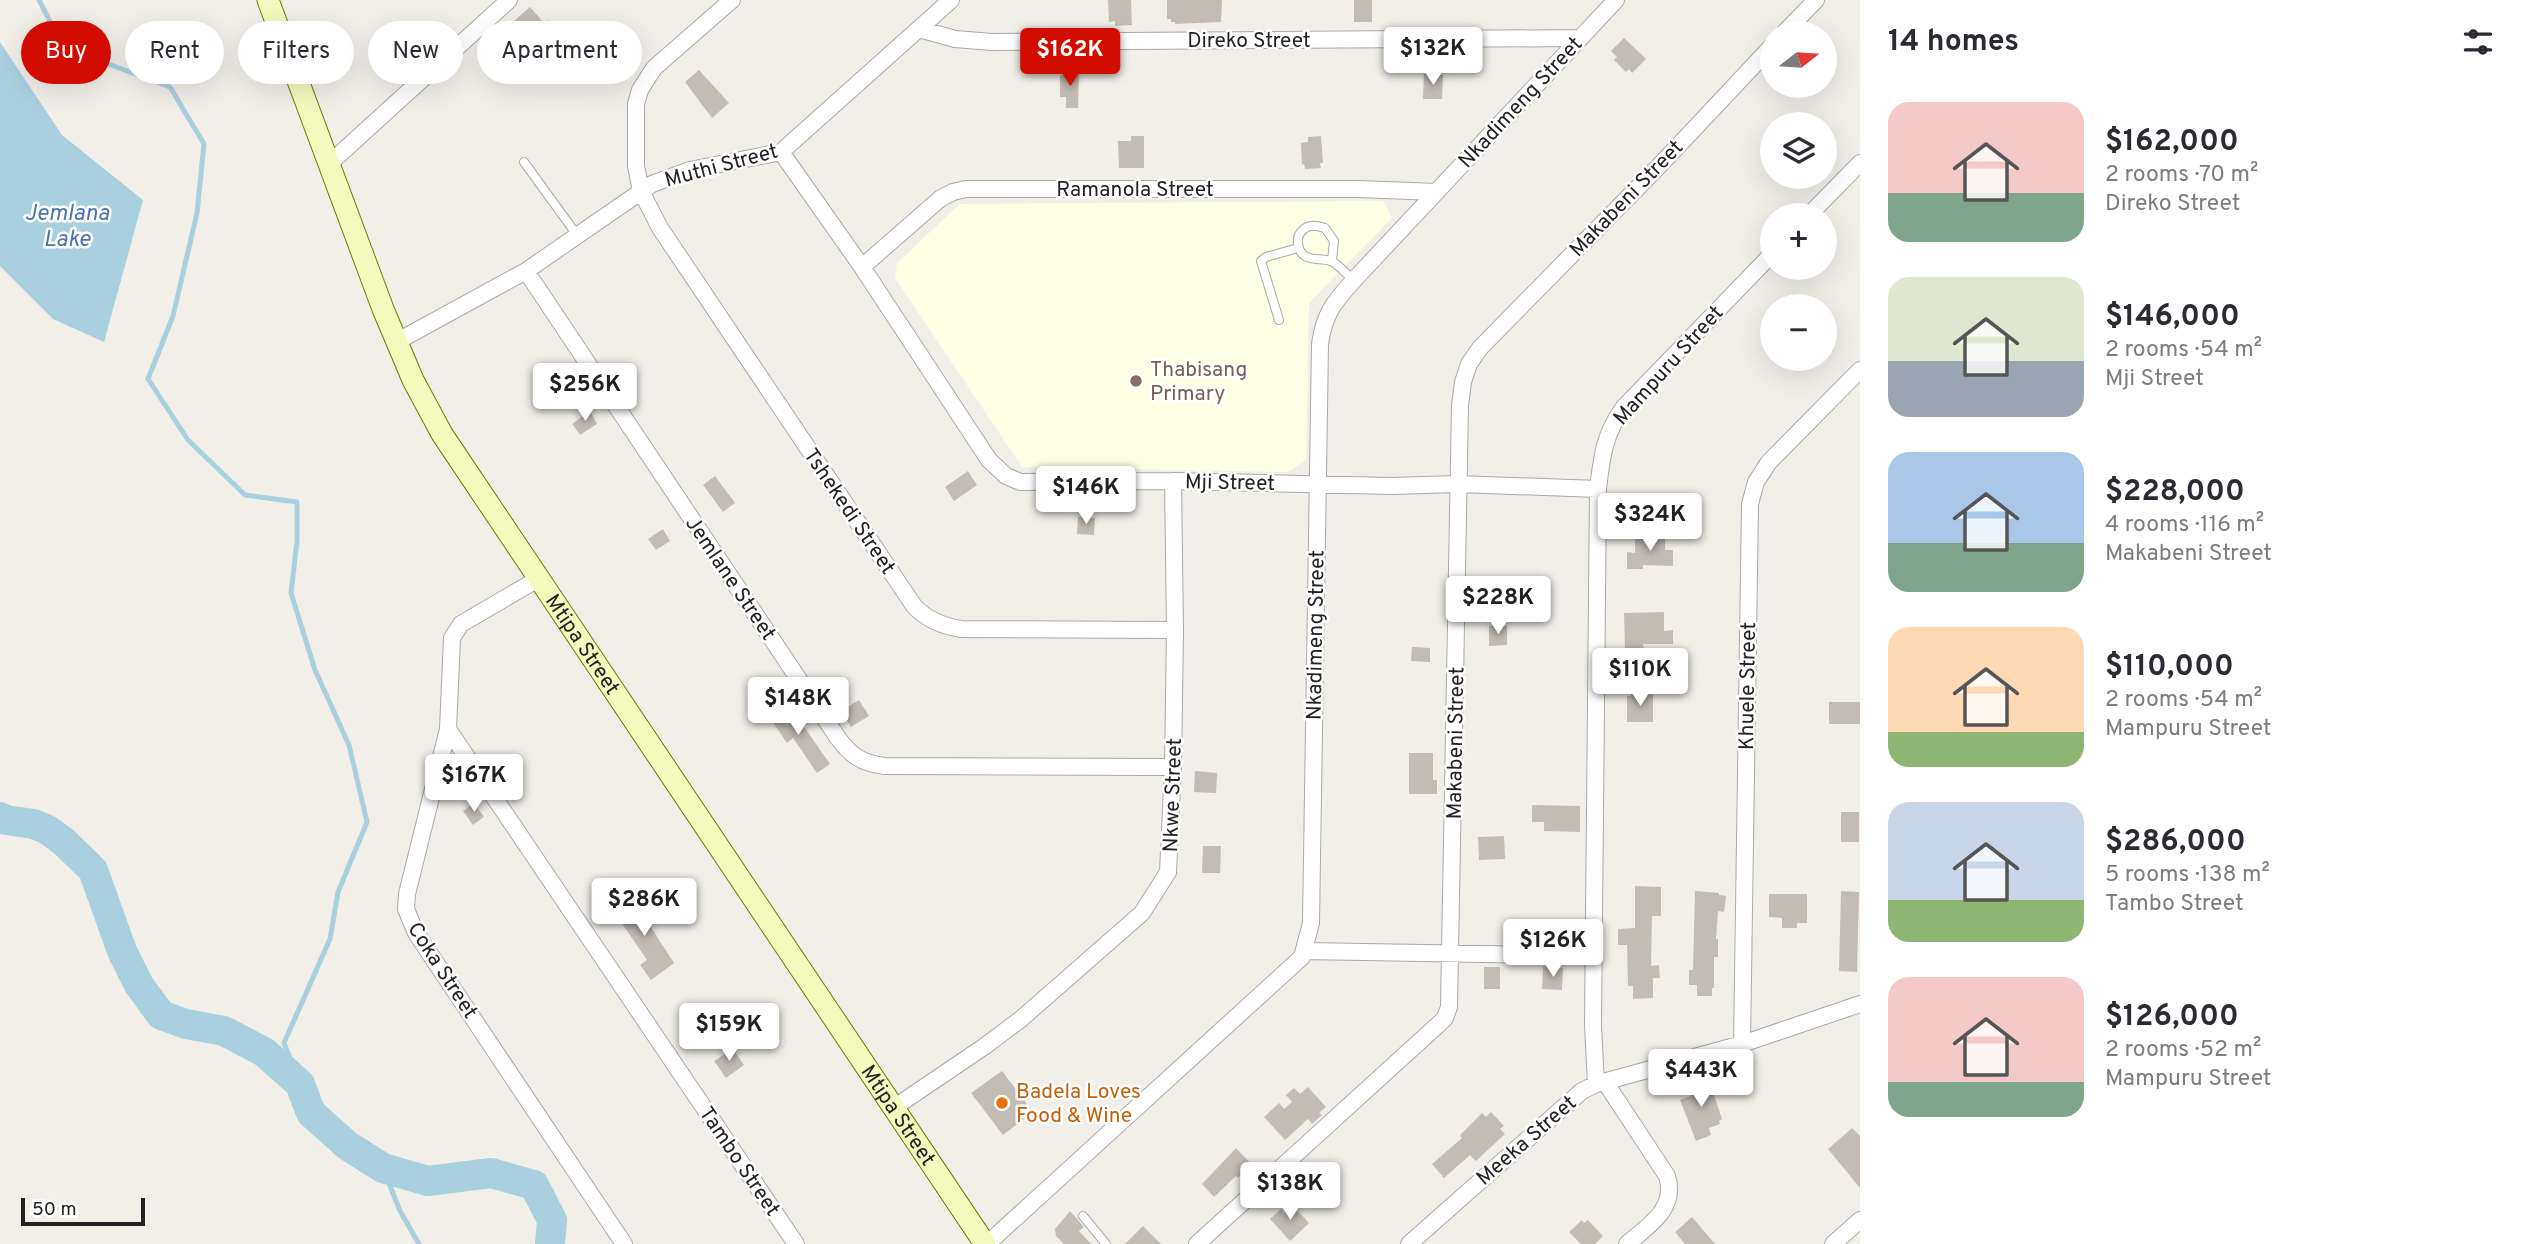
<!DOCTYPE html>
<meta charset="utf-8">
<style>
body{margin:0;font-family:Overpass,sans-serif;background:#f2f2f3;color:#2b2b33;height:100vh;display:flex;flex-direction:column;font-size:26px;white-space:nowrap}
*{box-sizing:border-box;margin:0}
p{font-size:23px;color:#7c7c81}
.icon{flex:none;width:38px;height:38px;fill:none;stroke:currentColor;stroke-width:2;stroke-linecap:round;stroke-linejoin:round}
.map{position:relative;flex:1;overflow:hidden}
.sheet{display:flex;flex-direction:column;background:#fff;width:665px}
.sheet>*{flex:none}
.guide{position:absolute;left:21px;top:21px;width:665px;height:63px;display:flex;gap:14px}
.needle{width:46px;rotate:73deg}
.fabs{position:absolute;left:1760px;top:21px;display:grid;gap:14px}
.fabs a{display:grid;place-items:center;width:77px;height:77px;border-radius:50%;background:#fff;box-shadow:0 7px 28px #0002;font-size:35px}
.scale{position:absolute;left:21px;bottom:18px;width:124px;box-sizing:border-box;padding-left:7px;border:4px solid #222;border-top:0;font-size:19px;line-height:24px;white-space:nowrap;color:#222;-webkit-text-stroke:5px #fff;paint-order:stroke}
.price{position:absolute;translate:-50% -60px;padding:0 16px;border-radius:7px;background:#fff;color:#222;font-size:23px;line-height:46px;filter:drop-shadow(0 2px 4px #0008)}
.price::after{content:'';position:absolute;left:50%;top:42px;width:21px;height:16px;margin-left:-10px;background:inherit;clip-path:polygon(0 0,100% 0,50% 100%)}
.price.current{background:#d30c00;color:#fff}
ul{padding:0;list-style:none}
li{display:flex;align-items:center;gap:21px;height:175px;padding:0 28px}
li span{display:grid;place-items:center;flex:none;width:196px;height:140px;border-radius:21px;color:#555}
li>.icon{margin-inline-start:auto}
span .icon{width:84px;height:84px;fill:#fffc;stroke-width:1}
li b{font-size:30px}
h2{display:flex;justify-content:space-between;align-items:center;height:84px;padding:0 28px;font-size:30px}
.chip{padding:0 24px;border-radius:32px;background:#fff;box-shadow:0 7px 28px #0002;font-size:24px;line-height:63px}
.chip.current{background:#d30c00;color:#fff}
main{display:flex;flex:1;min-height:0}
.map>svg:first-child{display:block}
.education{fill:#fdffe4}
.water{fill:#a9d0df}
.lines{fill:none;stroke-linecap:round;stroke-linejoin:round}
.stream{stroke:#a9d0df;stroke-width:5}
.river{stroke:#a9d0df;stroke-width:30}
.building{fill:#c3bcb5}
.lane-casing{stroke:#a9a9a9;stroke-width:10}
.street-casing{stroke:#a9a9a9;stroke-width:18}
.secondary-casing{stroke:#697d04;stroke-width:23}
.lane{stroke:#fff;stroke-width:8}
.street{stroke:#fff;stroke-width:16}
.secondary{stroke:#f4fabe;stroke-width:21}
.education-dot{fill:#8d6e63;stroke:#fff;stroke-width:2.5}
.food-dot{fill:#e8710a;stroke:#fff;stroke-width:2.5}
.labels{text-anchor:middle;stroke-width:5;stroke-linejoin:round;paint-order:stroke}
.street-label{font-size:21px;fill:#222;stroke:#fff}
.education-label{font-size:21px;fill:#785e54;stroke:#fff;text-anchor:start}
.food-label{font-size:21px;fill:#c56008;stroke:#fff;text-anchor:start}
.water-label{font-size:23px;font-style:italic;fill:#4975ab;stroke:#fff}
</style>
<main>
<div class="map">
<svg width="1860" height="1244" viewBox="0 0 1860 1244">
<rect width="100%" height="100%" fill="#f2efe9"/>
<!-- education -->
<path class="education" d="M1383,201L1392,218L1309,303L1306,460L1288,472L1022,467L895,278L897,263L960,204Z"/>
<!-- water -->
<path class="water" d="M0,42L62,135L143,200L104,342L53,319L0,266Z"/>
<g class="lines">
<!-- stream -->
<path class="stream" d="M39,0L63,47L170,87L204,144L197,213L173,316L148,379L188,440L245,495L297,502V541L291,593L315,670L349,745L367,822L338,892L330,939L284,1043L300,1084
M383,1168L400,1211L419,1244"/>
<!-- river -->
<path class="river" d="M0,817L6,820L34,824L48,830L64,842L93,870L122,951L139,985L161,1015L186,1024L224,1031L264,1052L300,1084L311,1113L348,1146L383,1168L428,1181L491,1173L534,1185L552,1220L550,1244"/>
</g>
<!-- building -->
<path class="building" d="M1108,0H1131L1132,25L1115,26V21L1109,22Z
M1167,0H1222L1221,22L1175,24V22H1171V19H1167Z
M1354,0H1372V22H1354Z
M530,7L544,23L548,20L562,36L541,53L514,21Z
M1624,38L1646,59L1632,73L1629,69L1626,72L1614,60L1617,57L1611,51Z
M699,70L729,103L712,118L685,82Z
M1067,70L1079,71L1078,108H1066V97H1060V75H1067Z
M1424,74L1443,75L1442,99H1423Z
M1131,136H1144V168H1119L1118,141H1131Z
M1321,136L1323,163H1320L1321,168L1305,169L1304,164L1302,165L1301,143L1308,142V137Z
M590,411L597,424L580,435L572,424Z
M968,471L977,485L954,501L945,487Z
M715,476L735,503L723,512L703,485Z
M1078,517L1095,518L1094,535L1077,534Z
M663,529L670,541L656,550L648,539Z
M1635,535H1665V550H1673V566L1643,565V569H1627V552L1635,553Z
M1664,612V631L1673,630V644H1643L1644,648L1625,649L1624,613Z
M1489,626H1507V645L1489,646Z
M1412,647L1430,648V662L1411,661Z
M1631,693H1653V722H1627V696H1631Z
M859,700L869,716L851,727L841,711Z
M780,702L795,724L800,721L830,764L817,773L793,738L787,743L766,712Z
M1829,702H1860V724H1829Z
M1409,753H1433V780H1437V794H1409Z
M1195,771L1217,773L1216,793L1194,792Z
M474,803L484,817L473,825L463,811Z
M1532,805L1580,806V832L1544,831V822H1532Z
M1841,812H1859V842H1841Z
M1504,836L1505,859L1479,860L1478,837Z
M1203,846H1221L1220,873H1202Z
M1635,886L1661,887V916H1652L1651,966L1659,965L1660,978H1653V998L1633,999V986H1628L1627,945H1618V929L1635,928Z
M1695,891L1719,893V895L1726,896L1724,912L1718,911L1716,939H1718V957H1714V988H1712V996H1697V985H1689V970H1693Z
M1841,891L1859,892L1857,972L1839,971Z
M1769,894H1807V923H1797V928H1782V918L1769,917Z
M631,896L674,963L651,980L640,965L647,960L612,909Z
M1484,967H1500V989H1484Z
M1543,967L1563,968L1562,990L1542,989Z
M733,1049L744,1065L726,1078L714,1061Z
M1002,1071L1033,1112L1003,1135L971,1093Z
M1708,1077L1722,1119L1719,1121L1720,1124L1709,1128L1711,1135L1696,1141L1680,1100L1691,1096L1687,1085Z
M1308,1087L1326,1107L1319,1113L1322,1115L1312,1124L1308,1119L1285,1140L1264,1117L1279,1103L1284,1109L1292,1102L1286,1095L1294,1088L1300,1094Z
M1491,1112L1504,1126L1500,1129L1505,1134L1476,1161L1470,1155L1444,1178L1432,1164L1462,1138L1460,1135L1482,1113L1486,1117Z
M1852,1128L1860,1136V1188L1828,1149Z
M1236,1148L1255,1168L1243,1179L1240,1176L1238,1178L1236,1176L1214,1197L1202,1184Z
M1292,1205L1309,1223L1290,1241L1270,1219L1281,1209L1284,1213Z
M1070,1211L1084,1227L1079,1231L1091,1244H1064L1056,1236L1055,1229Z
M1692,1217L1715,1244H1685L1675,1232Z
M1582,1220L1584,1223L1588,1220L1603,1236L1595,1244H1581L1569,1232Z
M1143,1226L1161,1244H1125Z"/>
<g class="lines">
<defs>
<path id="lane" d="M524,162L577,235
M1332,261L1334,241L1325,228C1317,226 1311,224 1304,229C1299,233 1297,237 1298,243C1300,265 1322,256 1333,262C1340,266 1347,275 1354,280
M1279,320L1261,261L1266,257L1298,248
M1083,1216L1106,1244"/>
<path id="street" d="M732,0L654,68L640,90L636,104V166L641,191L660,228L914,606C927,620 942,626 961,629L1175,630
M919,29L955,39L992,42L1580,38
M1784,33L1816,0
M781,152L862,267L989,460L1006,476L1020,482L1173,481L1392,486L1458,484L1598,489
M329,164L509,0
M1809,215L1860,163
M862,267L941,198L953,192L966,189H1359L1437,192
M526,271L838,738C851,756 862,763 884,766L1173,767
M396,342L526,271L652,184L690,170L781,152L951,0
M538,579L461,624L452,638L448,729L407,894L406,909L416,933L624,1244
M448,729L796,1244
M1305,951L1593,956
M1742,1044L1750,504L1756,482L1769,462L1860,370
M1605,1082L1667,1176C1677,1209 1649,1225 1627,1244
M1596,1084L1593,1025L1598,489C1602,456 1604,434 1624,407L1773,253
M895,1107L985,1046L1021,1019L1142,913L1168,872L1173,767L1175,630L1173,481
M987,1244L1302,957L1311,923L1320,344C1324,314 1334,302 1354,280L1616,0
M1197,1244L1440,1023L1445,1018L1449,1007L1460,405L1463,382L1469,364L1480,348L1661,164L1773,45
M1409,1244L1582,1091L1596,1084L1742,1044L1860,1004
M1833,1244L1860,1220"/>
<g id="secondary">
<path id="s1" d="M268,0L383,309L413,380L442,434L985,1244"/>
</g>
</defs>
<!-- lane casing -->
<use href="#lane" class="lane-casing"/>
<!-- street casing -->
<use href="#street" class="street-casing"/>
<!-- secondary casing -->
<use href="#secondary" class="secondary-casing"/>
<!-- lane -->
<use href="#lane" class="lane"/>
<!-- street -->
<use href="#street" class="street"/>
<!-- secondary -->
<use href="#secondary" class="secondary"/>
</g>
<!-- markers -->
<circle class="education-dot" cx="1136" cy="381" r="7"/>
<circle class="food-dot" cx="1002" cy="1103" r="7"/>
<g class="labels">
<!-- street labels -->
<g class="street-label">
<text x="1249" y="47">Direko Street</text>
<text transform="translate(1520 102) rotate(-47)" y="7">Nkadimeng Street</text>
<text transform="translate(721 165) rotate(-15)" y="7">Muthi Street</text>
<text x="1135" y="196">Ramanola Street</text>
<text transform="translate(1626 198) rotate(-46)" y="7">Makabeni Street</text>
<text transform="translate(1668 365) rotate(-48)" y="7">Mampuru Street</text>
<text transform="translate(1230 482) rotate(1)" y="7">Mji Street</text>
<text transform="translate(850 511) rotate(56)" y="7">Tshekedi Street</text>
<text transform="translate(731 578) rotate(56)" y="7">Jemlane Street</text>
<text transform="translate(1315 635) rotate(-89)" y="7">Nkadimeng Street</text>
<text dy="7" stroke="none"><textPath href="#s1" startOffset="721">Mtipa Street</textPath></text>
<text transform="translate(1747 686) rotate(-89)" y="7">Khuele Street</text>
<text transform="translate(1455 743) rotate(-89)" y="7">Makabeni Street</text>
<text transform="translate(1172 795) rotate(-88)" y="7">Nkwe Street</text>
<text transform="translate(443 970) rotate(57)" y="7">Coka Street</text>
<text dy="7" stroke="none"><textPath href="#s1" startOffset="1288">Mtipa Street</textPath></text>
<text transform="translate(1526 1140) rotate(-41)" y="7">Meeka Street</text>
<text transform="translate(740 1161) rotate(56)" y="7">Tambo Street</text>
</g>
<!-- education labels -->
<g class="education-label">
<text x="1150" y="376">Thabisang<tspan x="1150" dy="24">Primary</tspan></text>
</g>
<!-- food labels -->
<g class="food-label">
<text x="1016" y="1098">Badela Loves<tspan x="1016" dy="24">Food &amp; Wine</tspan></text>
</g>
<!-- water labels -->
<g class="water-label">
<text x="67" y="220">Jemlana<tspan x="67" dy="26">Lake</tspan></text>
</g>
</g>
</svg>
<div class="fabs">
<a><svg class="needle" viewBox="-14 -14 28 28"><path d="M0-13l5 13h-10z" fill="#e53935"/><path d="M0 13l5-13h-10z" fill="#7c7c81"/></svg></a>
<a><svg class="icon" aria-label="layers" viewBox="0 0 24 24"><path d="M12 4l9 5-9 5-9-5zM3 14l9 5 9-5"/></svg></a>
<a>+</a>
<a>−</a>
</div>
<div class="scale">50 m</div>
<b class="price" style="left:1433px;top:87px">$132K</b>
<b class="price current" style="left:1070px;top:88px">$162K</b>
<b class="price" style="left:585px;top:423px">$256K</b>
<b class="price" style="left:1086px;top:526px">$146K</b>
<b class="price" style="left:1650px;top:553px">$324K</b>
<b class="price" style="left:1498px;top:636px">$228K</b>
<b class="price" style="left:1640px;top:708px">$110K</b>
<b class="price" style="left:798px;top:737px">$148K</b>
<b class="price" style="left:474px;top:814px">$167K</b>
<b class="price" style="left:644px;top:938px">$286K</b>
<b class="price" style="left:1553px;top:979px">$126K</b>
<b class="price" style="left:729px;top:1063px">$159K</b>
<b class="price" style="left:1701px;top:1109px">$443K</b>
<b class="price" style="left:1290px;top:1222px">$138K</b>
<div class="guide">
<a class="chip current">Buy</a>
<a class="chip">Rent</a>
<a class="chip">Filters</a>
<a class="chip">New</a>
<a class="chip">Apartment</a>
</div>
</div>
<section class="sheet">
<h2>14 homes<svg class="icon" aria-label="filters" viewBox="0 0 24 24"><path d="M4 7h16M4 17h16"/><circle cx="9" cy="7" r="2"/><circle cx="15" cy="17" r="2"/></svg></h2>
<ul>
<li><span style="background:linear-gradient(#f6c9c9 65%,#7fa58c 0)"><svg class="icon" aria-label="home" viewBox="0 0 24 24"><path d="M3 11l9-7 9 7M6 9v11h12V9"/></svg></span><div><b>$162,000</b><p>2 rooms · 70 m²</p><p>Direko Street</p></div></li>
<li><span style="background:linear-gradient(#dfe7d0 60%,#9aa5b1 0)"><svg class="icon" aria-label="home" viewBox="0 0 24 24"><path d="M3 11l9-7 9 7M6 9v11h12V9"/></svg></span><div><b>$146,000</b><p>2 rooms · 54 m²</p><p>Mji Street</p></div></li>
<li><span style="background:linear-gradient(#a9c7e8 65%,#7fa58c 0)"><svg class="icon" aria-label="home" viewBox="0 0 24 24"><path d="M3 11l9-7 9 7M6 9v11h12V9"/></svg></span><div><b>$228,000</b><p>4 rooms · 116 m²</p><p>Makabeni Street</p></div></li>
<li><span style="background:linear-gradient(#ffd9b3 75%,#8fb573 0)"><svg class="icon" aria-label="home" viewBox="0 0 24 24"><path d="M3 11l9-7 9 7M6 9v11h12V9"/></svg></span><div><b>$110,000</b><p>2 rooms · 54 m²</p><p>Mampuru Street</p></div></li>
<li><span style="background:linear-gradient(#c9d6e8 70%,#8fb573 0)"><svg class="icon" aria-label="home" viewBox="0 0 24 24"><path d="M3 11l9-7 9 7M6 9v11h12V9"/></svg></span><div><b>$286,000</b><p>5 rooms · 138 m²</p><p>Tambo Street</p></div></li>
<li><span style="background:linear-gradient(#f6c9c9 75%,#7fa58c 0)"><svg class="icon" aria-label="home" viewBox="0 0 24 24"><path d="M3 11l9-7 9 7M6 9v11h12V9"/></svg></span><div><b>$126,000</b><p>2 rooms · 52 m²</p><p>Mampuru Street</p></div></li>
</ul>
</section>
</main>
